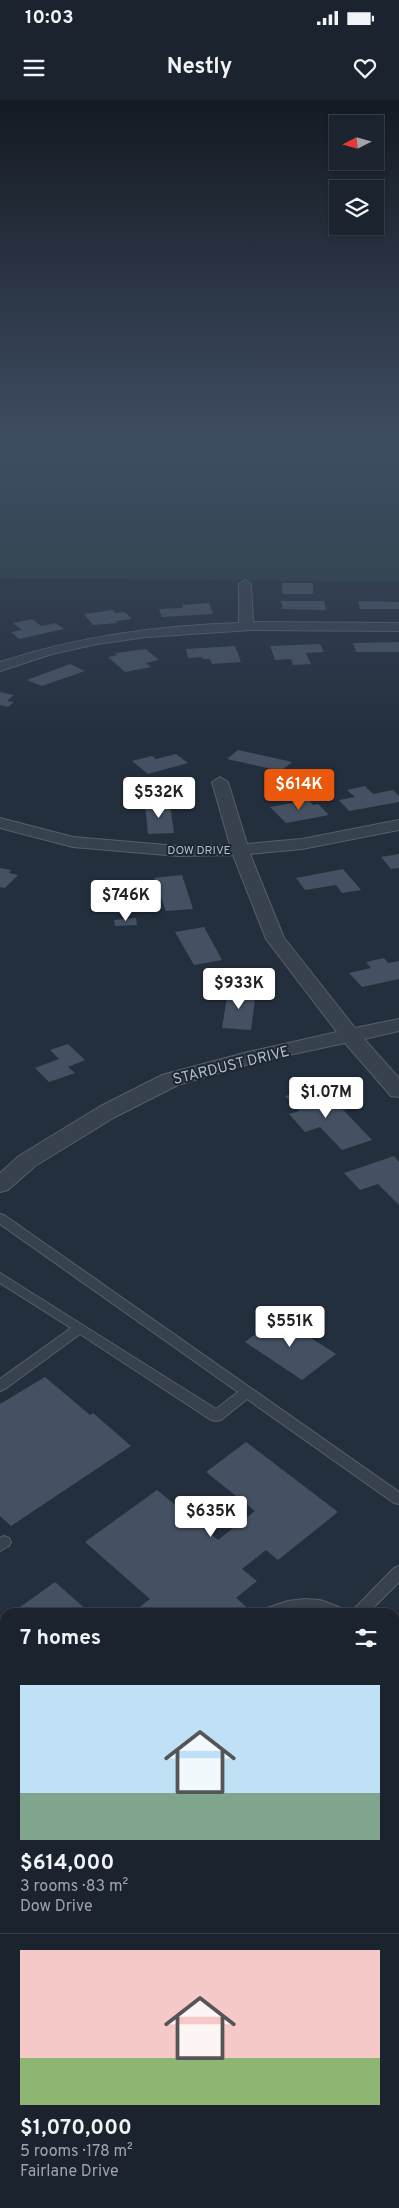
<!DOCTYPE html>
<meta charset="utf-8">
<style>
body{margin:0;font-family:Overpass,sans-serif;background:#242b36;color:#f1f3f6;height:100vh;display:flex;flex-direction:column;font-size:19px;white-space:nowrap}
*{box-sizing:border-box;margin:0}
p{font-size:16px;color:#a0a4aa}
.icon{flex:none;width:28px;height:28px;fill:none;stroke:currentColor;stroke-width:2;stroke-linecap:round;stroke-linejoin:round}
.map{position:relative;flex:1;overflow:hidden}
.side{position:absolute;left:0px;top:1508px;width:400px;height:601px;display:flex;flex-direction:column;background:#1b232e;border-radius:15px 15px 0 0;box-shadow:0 1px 4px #0004,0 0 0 1px #39404a}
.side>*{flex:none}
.needle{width:32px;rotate:264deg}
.buttons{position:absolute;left:329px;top:15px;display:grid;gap:10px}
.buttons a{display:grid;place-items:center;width:55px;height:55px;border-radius:0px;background:#1b232e;box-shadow:0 1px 4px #0004,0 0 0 1px #39404a;font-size:25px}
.price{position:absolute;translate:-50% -42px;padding:0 11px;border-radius:5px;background:#fff;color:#222;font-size:16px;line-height:32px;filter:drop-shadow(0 1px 2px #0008)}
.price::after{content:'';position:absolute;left:50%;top:30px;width:15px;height:11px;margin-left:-8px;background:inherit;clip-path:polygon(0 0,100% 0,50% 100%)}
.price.selected{background:#ea580c;color:#fff}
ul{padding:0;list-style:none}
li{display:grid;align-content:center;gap:10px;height:265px;padding:0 20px}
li+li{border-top:1px solid #39404a}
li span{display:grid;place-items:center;height:155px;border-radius:0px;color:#555}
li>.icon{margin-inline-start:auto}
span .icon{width:90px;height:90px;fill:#fffc;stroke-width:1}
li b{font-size:21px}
h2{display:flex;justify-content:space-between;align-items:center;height:60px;padding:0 20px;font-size:21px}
.status{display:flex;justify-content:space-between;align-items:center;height:35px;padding:0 25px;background:#1b232e;direction:ltr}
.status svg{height:14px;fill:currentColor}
header{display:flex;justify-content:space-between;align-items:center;height:65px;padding:0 20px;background:#1b232e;font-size:22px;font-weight:700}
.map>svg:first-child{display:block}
.green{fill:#263c3f}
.building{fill:#455162}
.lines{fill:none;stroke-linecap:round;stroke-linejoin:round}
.service-casing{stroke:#565f6c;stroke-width:2}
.minor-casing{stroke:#565f6c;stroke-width:2}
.service{fill:#38414e;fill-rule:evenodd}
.minor{fill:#38414e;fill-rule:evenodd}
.labels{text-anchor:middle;stroke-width:4;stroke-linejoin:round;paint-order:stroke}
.far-street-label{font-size:12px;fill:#b4bcc9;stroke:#1d2633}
.street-label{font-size:15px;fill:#b4bcc9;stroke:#1d2633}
</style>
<div class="status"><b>10:03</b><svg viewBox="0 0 49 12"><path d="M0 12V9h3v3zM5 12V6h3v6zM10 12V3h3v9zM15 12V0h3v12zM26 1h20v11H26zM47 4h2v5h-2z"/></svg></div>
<header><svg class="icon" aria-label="menu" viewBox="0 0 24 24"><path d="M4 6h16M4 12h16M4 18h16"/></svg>Nestly<svg class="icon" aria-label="heart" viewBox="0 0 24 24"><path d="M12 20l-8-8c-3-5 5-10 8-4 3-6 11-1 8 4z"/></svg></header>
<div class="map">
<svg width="399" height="2108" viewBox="0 0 399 2108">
<rect width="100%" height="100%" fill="#242f3e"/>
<!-- green -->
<path class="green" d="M0,344H399V482L0,478Z
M0,2043L5,2044V2104H384L387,2108H0Z"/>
<!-- building -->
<path class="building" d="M282,483H313V494H282Z
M281,501H324L326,510L283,509Z
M358,501L399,502V509H360Z
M209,503L213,514L162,517L159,509L183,508L182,505Z
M113,510L115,513L125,512L132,519L116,521L117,523L93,525L84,514Z
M32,519L41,526L55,523L64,529L19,539L11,532L22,530L13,523Z
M399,542V552H356L353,543Z
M320,544L324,552L306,553L311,564L293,565L291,559L275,560L270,546Z
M235,546L241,562L212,564L210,559H203L202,557L188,558L186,549Z
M146,549L159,560L146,563L151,567L125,572L108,557L117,555L115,553Z
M70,564L85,571L42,586L27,580Z
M0,592L14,595L7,601L14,602L8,607L0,605Z
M238,650L292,662L281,671L227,659Z
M176,654L188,663L148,674L132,661L152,656L156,659Z
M298,686L302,693L287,695L282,688Z
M365,686L373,694L393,690L399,696V702L349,711L339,700L355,697L347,690Z
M309,700L313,705L318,704L329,715L286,723L270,707Z
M145,704H170L174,733L148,734Z
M399,754V768L391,769L381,757Z
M0,768L11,770L9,773L18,775L5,788L0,787Z
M343,769L361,790L342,793L336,785L305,790L296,778Z
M182,775L193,809L166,811L160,795L150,796L147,787L157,786L154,778Z
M136,818L137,825L115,826L114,820Z
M204,827L222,860L194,865L175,832Z
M384,858L388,863L399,861V879L362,887L349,873L371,868L366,862Z
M228,890L256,891L251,930L222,928Z
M68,944L85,960L68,967L75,973L49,982L35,968L59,959L50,950Z
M311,988L320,998L329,995L372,1040L342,1050L320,1027L305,1032L289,1014L299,1011L285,996Z
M394,1056L399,1062V1105L378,1084L360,1090L344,1073Z
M278,1217L336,1254L302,1280L245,1242Z
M45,1277L90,1315L93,1313L131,1346L11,1426L0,1416V1304Z
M246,1342L338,1412L278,1460L266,1450L242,1469L257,1481L236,1498L250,1510L247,1512H133L150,1499L85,1442L157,1390L218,1440L255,1411L206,1372Z
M55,1482L89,1512H13Z"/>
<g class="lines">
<defs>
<path id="service" d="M0,1114L4,1115L399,1392V1404L394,1403L247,1299L221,1320L216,1321L211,1320L80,1234L5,1289L0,1291V1279L71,1228L0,1183V1173L216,1309L238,1292L0,1124Z
M4,1436L9,1438L11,1442L9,1446L0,1451V1438Z
M399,1466V1482L369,1512H353L355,1508L394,1468Z
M304,1499L320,1500L341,1508L344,1512H264L267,1508L288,1501Z
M0,1567L5,1569V1586L0,1584Z
M399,1737V1755L395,1757V1739Z"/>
<path id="minor" d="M245,480L251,484L253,522L399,523V531L251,530L146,537L97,544L52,554L0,571V562C80,536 155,526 239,523V484Z
M220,677L228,682L247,744L302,739L399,720V730L302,749L250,754L284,838L355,928L399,919V931L364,939L399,978V997L391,996L345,943L252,963L178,985L115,1017L35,1066L8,1090L0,1092V1073L19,1056L99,1007L162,975L248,952L337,932L266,839L233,755L178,756L73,747L0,728V718L73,737L178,746L230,745L212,682Z
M395,1611L399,1612V1643L395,1642Z"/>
</defs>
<!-- service casing -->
<use href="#service" class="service-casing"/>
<!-- minor casing -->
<use href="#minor" class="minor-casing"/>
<!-- service -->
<use href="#service" class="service"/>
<!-- minor -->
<use href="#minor" class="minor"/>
</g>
<!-- sky -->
<linearGradient id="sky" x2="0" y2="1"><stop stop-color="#141a22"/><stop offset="0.54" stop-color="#3f4d63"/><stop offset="1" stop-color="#3f4d63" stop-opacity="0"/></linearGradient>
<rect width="399" height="639" fill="url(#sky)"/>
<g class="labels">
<!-- far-street labels -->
<g class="far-street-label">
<text x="199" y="754">DOW DRIVE</text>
</g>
<!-- street labels -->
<g class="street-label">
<text transform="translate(231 965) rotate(-14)" y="5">STARDUST DRIVE</text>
</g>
</g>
</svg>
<div class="buttons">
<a><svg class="needle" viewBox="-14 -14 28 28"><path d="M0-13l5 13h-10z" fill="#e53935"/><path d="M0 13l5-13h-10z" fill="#a0a4aa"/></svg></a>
<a><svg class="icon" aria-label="layers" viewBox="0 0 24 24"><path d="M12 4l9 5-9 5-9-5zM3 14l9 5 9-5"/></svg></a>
</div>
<b class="price selected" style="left:299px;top:711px">$614K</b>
<b class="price" style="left:159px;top:719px">$532K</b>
<b class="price" style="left:126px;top:822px">$746K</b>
<b class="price" style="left:239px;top:910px">$933K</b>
<b class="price" style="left:326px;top:1019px">$1.07M</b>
<b class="price" style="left:290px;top:1248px">$551K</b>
<b class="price" style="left:211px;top:1438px">$635K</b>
<section class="side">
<h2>7 homes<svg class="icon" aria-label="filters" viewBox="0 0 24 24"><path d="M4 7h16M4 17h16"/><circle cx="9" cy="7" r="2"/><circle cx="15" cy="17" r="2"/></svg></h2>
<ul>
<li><span style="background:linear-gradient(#bfe0f5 70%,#7fa58c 0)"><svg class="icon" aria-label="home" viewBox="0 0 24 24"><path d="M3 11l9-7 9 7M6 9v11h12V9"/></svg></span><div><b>$614,000</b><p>3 rooms · 83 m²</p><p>Dow Drive</p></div></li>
<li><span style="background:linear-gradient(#f6c9c9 70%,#8fb573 0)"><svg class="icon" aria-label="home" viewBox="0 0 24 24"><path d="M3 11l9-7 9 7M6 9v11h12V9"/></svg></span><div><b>$1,070,000</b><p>5 rooms · 178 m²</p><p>Fairlane Drive</p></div></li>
</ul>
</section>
</div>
